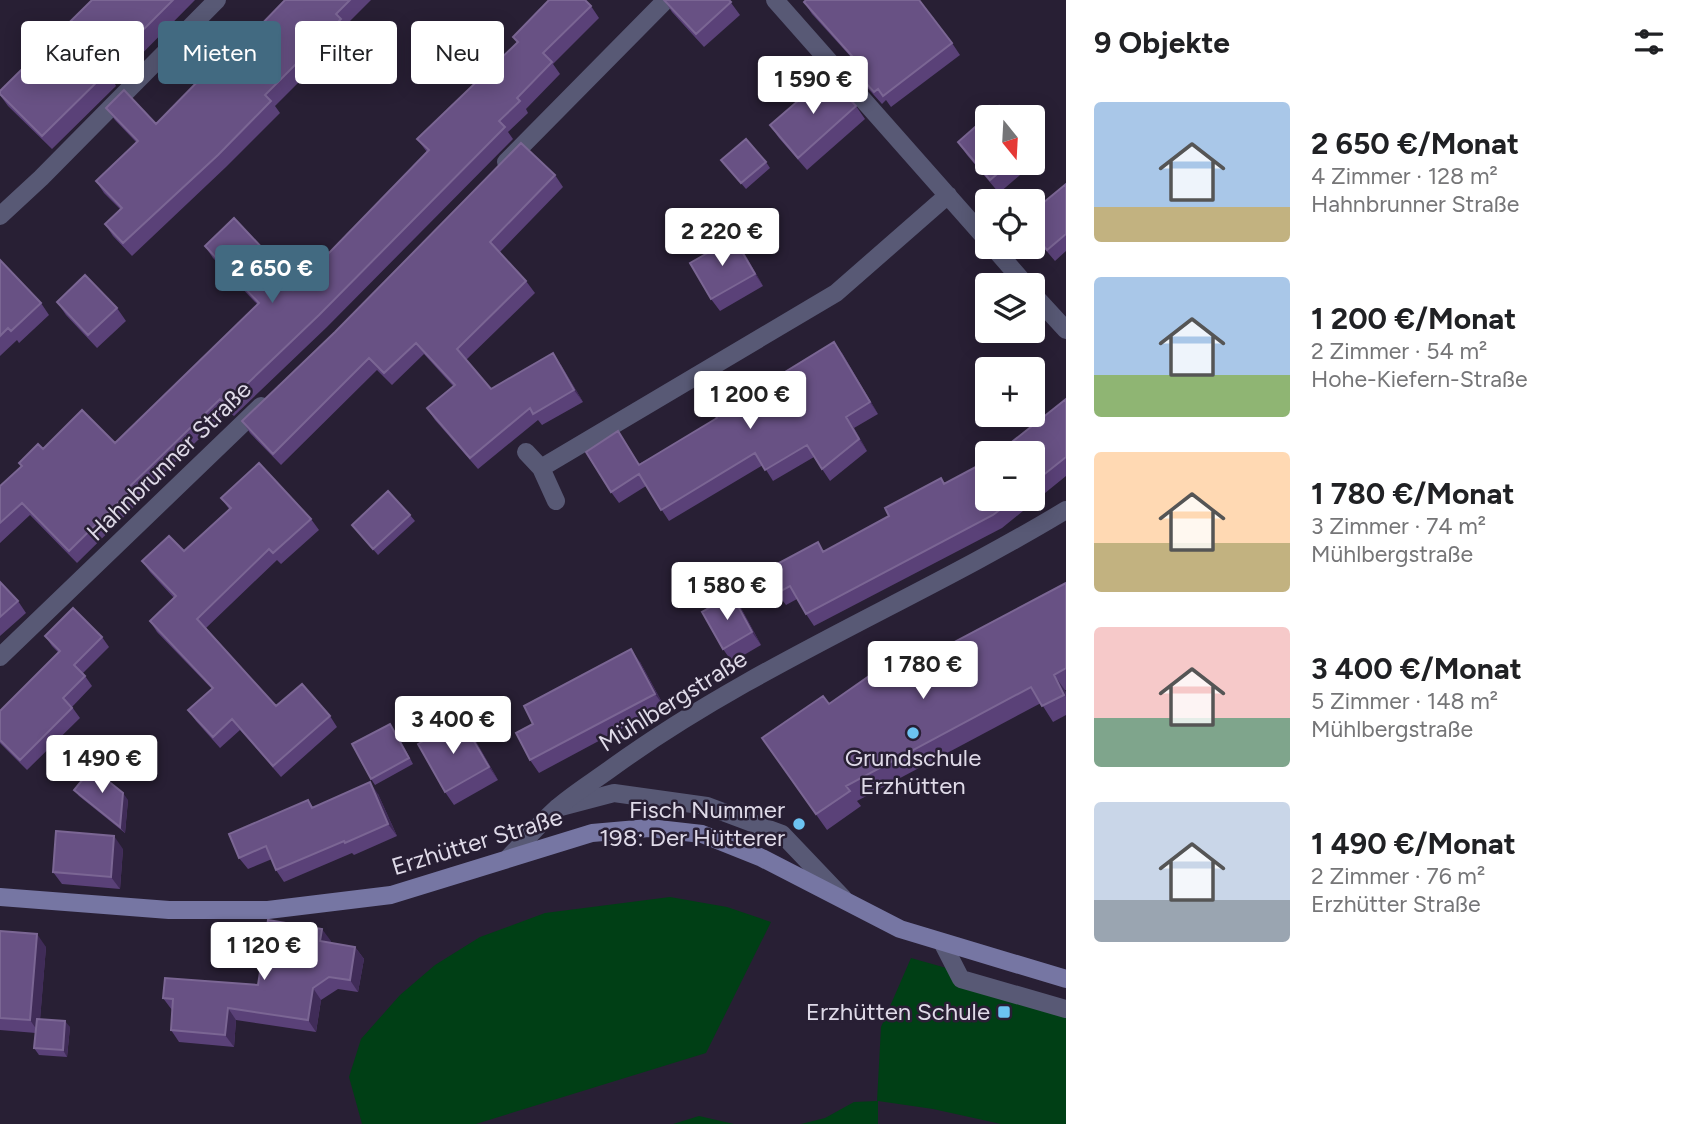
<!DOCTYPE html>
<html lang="de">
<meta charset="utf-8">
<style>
body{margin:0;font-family:Figtree,sans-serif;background:#f6f6f6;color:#202124;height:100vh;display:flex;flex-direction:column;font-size:26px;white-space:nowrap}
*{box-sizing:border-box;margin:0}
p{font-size:23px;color:#757577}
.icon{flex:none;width:38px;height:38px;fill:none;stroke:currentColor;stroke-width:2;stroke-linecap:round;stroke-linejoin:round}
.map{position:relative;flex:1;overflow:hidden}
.details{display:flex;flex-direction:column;background:#fff;width:630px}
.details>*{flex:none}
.hud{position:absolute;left:21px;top:21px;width:665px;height:63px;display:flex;gap:14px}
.needle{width:46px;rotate:162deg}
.fabs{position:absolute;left:975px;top:105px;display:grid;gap:14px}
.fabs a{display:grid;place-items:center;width:70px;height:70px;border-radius:7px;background:#fff;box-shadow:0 4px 18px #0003;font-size:35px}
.price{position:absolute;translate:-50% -60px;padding:0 16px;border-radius:7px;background:#fff;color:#222;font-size:23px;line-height:46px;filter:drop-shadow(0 2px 4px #0008)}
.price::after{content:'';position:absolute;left:50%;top:42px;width:21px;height:16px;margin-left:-10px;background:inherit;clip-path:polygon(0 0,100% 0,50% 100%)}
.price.active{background:#426a81;color:#fff}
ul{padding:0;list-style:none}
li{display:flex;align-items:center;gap:21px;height:175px;padding:0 28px}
li span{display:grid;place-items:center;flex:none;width:196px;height:140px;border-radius:7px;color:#555}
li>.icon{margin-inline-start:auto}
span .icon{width:84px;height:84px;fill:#fffc;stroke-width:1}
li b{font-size:30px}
h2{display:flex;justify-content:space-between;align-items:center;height:84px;padding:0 28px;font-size:30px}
.pill{padding:0 24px;border-radius:7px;background:#fff;box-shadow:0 4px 18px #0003;font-size:24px;line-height:63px}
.pill.active{background:#426a81;color:#fff}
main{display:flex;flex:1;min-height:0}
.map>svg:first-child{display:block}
.green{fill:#003f15}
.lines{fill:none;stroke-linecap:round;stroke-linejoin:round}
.lane{stroke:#585975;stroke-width:18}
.street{stroke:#585975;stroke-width:18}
.secondary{stroke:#7676a3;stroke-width:18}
.wall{fill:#5a4178}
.shaded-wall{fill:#402c58}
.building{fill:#685184;stroke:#7b6694;stroke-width:2}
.poi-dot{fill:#6cc3f2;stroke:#281f34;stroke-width:2.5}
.labels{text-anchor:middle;stroke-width:5;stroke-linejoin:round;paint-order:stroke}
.street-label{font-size:24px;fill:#dfdae8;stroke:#281f34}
.poi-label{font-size:24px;fill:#dfdae8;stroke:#281f34;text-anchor:end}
</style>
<main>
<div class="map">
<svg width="1066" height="1124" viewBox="0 0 1066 1124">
<rect width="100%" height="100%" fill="#281f34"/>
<!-- green -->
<path class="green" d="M670,897L727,907L771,922L706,1053L476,1124H362L349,1077L361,1039L400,995L435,965L480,937L545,913Z
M911,958L1066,1002V1124H1001L933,1109L878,1101V1124H801L825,1118L854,1102L877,1101L881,1027Z
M699,1116L734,1124H673Z"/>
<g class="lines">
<!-- lane -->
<path class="lane" d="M557,808L614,793L707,806L782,834L843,898
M943,944L961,979L1066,1009"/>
<!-- street -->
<path class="street" d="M775,0L987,240
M506,162L666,0
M0,216L41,178L217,0
M993,247L1026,285
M1032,293L1066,330
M526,452L541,468L556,501
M541,468L836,293L948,195
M0,657L261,406
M509,857C525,841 540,823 557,808C574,793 594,781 613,767C754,665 917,600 1066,510"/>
<!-- secondary -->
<path class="secondary" d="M0,897L169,910H268L391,895L592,833L649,828L702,834L762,858L900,929L1066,979"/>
</g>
<!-- wall -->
<path class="wall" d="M92,0H195L114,82L116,86L52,149L8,106L0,95Z
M285,0H371L345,26L349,32L275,106L280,113L226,167L132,256L113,236L105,224L120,209L104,193L96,181L136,142L115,120L106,108L156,124L256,30Z
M664,0H729L740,15L704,47L672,12Z
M804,2L952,43L960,55L891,107L886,100L882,104L854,73L846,61L851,57L812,14Z
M591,6L599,18L553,64L560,74L526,109L528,113L508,132L513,139L327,327L234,416L228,411L136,500L138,503L77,563L30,515L0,543V486L21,466L19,463L43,449L115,443L258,305L213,258L205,246L264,250L272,262L269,264L293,290L427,152L417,139L517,43L513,37Z
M856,106L865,119L807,170L779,138L770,125Z
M958,142L987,163H1032V146L1041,157L999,193L967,155Z
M721,160L766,162L770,168L746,189Z
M555,175L563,187L499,253L526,281L535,293L466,360L491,389L561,365L583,402L542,425L538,420L478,469L435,420L427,408L453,386L424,354L392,385L377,370L281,465L250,433L242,421Z
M1066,184V251L1055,261L1032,234V212Z
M743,251L763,286L720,311L711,299Z
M0,260L41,303L49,315L19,343L17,340L0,356Z
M57,302L117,308L126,321L97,348L66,315Z
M842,353L878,414L854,428L867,451L830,481L814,457L773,481L763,465L669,521L646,486L619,503L611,492L626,443L639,464Z
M1066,399V476L1002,528L814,626L806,614L797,599L786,605L777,593L824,551L889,516L944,483L987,499H1032V453Z
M221,498L311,519L319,530L281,564L277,560L206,628L276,706L330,716L337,727L281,777L240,730L220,748L196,721L188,710L212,689L157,632L150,621L174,598L150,572L142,561L184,551L229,509Z
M410,515L415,521L378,555L352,525Z
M0,582L18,601L26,613L0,636Z
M1066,583V690H1065L1066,693V715L1053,722L1041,703L857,801L861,806L827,830L762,738L829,704L881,681Z
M741,608L761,645L732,662L723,649Z
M45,636L102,637L109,647L83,673L92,686L72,707L80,718L27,770L0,743V711L59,653L52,646Z
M640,662L664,706L539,773L530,760L533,724Z
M461,719L470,731L498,780L454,805L445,792Z
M395,730L413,764L375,785L371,779Z
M74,790L128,800L125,833L79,796Z
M378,794L397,836L354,855L352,853L284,882L276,870L272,859L248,869L239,858L308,800L313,807Z
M123,849L120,889L62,884L53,872Z
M0,931L46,947L40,1019L70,1027L67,1057L39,1055L34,1048L36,1033L0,1030Z
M331,941L330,943L355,947L364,959L358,992L338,989L321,1000L316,1032L236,1020L234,1047L179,1042L171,1030L172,1010L163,998L258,985Z"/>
<!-- shaded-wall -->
<path class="shaded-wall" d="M734,238L743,251L763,286L755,274Z
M834,342L842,353L878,414L870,402Z
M553,353L561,365L583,402L574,390Z
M846,417L854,428L867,451L859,439Z
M732,595L741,608L761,645L752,632Z
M631,649L640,662L664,706L655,694Z
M1054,675L1065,690L1066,697Z
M461,719L470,731L498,780L489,767Z
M370,782L378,794L397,836L388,824Z
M123,793L128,800L125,833L120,827Z
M114,836L123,849L120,889L111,877Z
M322,929L331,941L328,953L320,941Z
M37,934L46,947L39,1033L30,1020Z
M355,947L364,959L358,992L350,980Z
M313,988L321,1000L316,1032L308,1020Z
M228,1008L236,1020L234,1047L225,1035Z
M65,1021L70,1027L67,1057L63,1050Z"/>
<!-- building -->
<path class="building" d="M92,0H173L104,69L107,72L42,136L0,94V91Z
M285,0H350L336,14L341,19L265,95L271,101L218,155L123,243L105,224L122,208L96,181L138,141L106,108L124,90L156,124L252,26L256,30Z
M549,0H585L591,6L543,53L552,62L517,98L520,101L499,121L505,127L319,315L226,404L220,399L127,489L130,491L69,551L22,503L0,523V486L22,466L19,463L38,444L43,449L82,410L115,443L259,303L205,246L234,218L264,250L259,254L293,290L429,150L417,139L518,42L513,37Z
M664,0H729L731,2L696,34Z
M806,0H919L952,43L883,96L878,89L874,92L846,61L852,56L804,2Z
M828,75L856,106L798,158L770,125Z
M999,106L1008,117H987V163H1010L990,180L958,142Z
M746,139L766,162L741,183L721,160Z
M521,143L555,175L490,242L526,281L457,349L491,389L553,353L574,390L533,414L530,408L470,458L427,408L455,385L416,343L384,373L369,358L273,454L242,421L335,332Z
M1066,184V234L1047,250L1032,232V212Z
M734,238L755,274L711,299L690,263Z
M0,260L41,303L11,331L8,328L0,336Z
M85,275L117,308L88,335L57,302Z
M834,342L870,402L846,417L859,439L822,469L807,445L765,470L755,453L661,510L639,474L611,492L586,452L618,431L639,465L717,418L715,415Z
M1066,399V457L1032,484V453H998Z
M987,461V499H1014L993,515L806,614L790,586L777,593L766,570L818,542L823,552L889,516L885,508L941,478L944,484Z
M259,463L311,519L273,553L269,549L197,619L276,706L302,684L330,716L273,766L232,719L213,737L188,710L213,688L150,621L176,596L142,561L169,536L184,551L231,508L221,498Z
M388,491L410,515L373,549L352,525Z
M0,582L18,601L0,617Z
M1066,583V668L1054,675L1064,695L1042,706L1031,687L846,786L850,791L816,814L762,738L823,696L829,704L875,672L881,681Z
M732,595L752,632L723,649L702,612Z
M73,608L102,637L74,665L85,676L63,698L72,708L20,760L0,740V711L60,651L45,636Z
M631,649L655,694L530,760L516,733L533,724L524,706Z
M461,719L489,767L445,792L418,744Z
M390,724L409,758L371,779L352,744Z
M92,768L123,793L120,827L74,790Z
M370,782L388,824L345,843L344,841L276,870L266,846L239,858L229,834L308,800L312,808Z
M56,831L114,836L111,877L53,872Z
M268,920L322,929L320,941L355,947L350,980L329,977L313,988L308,1020L228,1008L225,1035L171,1030L173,999L163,998L165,978L258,985Z
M0,931L37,934L30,1020L0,1018Z
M37,1019L65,1021L63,1050L34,1048Z"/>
<!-- markers -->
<g class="poi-dot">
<circle cx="913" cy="733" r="7"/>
<circle cx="799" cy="824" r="7"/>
<rect x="997" y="1005" width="14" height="14" rx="3.5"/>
</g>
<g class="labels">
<!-- street labels -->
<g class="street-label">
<text transform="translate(169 461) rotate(-44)" y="8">Hahnbrunner Straße</text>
<text transform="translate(673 701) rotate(-32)" y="8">Mühlbergstraße</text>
<text transform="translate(477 842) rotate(-17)" y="8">Erzhütter Straße</text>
</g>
<!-- poi labels -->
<g class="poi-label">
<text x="913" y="766" text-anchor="middle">Grundschule<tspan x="913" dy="28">Erzhütten</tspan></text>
<text x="785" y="818">Fisch Nummer<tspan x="785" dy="28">198: Der Hütterer</tspan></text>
<text x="990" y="1020">Erzhütten Schule</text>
</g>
</g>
</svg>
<div class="fabs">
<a><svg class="needle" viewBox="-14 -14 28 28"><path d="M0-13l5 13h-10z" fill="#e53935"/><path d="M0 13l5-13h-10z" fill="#757577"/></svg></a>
<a><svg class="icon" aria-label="locate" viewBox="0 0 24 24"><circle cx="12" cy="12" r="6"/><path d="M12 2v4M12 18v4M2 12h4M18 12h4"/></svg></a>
<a><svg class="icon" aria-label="layers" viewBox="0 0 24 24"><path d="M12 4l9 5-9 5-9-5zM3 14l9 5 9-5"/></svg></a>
<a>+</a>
<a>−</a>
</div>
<b class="price" style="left:813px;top:116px">1 590 €</b>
<b class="price" style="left:722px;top:268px">2 220 €</b>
<b class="price active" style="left:272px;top:305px">2 650 €</b>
<b class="price" style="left:750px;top:431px">1 200 €</b>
<b class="price" style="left:727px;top:622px">1 580 €</b>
<b class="price" style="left:923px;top:701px">1 780 €</b>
<b class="price" style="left:453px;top:756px">3 400 €</b>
<b class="price" style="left:102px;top:795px">1 490 €</b>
<b class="price" style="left:264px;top:982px">1 120 €</b>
<div class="hud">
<a class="pill">Kaufen</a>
<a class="pill active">Mieten</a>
<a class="pill">Filter</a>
<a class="pill">Neu</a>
</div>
</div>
<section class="details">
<h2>9 Objekte<svg class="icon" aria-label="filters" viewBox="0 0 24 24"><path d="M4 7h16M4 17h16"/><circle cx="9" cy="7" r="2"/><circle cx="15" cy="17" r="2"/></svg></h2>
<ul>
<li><span style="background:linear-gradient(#a9c7e8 75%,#c2b280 0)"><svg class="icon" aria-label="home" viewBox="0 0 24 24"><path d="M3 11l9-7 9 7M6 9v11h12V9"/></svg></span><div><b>2 650 €/Monat</b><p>4 Zimmer · 128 m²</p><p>Hahnbrunner Straße</p></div></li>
<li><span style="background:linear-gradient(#a9c7e8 70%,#8fb573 0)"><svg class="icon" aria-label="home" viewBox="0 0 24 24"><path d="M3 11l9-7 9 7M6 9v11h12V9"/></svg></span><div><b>1 200 €/Monat</b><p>2 Zimmer · 54 m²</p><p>Hohe-Kiefern-Straße</p></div></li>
<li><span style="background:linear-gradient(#ffd9b3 65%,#c2b280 0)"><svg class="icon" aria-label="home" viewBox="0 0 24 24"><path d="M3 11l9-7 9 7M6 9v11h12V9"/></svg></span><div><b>1 780 €/Monat</b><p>3 Zimmer · 74 m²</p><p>Mühlbergstraße</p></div></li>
<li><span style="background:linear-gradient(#f6c9c9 65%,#7fa58c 0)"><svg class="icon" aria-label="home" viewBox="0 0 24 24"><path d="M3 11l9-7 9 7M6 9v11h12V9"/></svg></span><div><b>3 400 €/Monat</b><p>5 Zimmer · 148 m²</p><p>Mühlbergstraße</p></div></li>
<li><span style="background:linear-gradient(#c9d6e8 70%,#9aa5b1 0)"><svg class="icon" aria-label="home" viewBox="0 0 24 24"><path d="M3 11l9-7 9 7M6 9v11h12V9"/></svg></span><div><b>1 490 €/Monat</b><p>2 Zimmer · 76 m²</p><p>Erzhütter Straße</p></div></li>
</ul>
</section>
</main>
